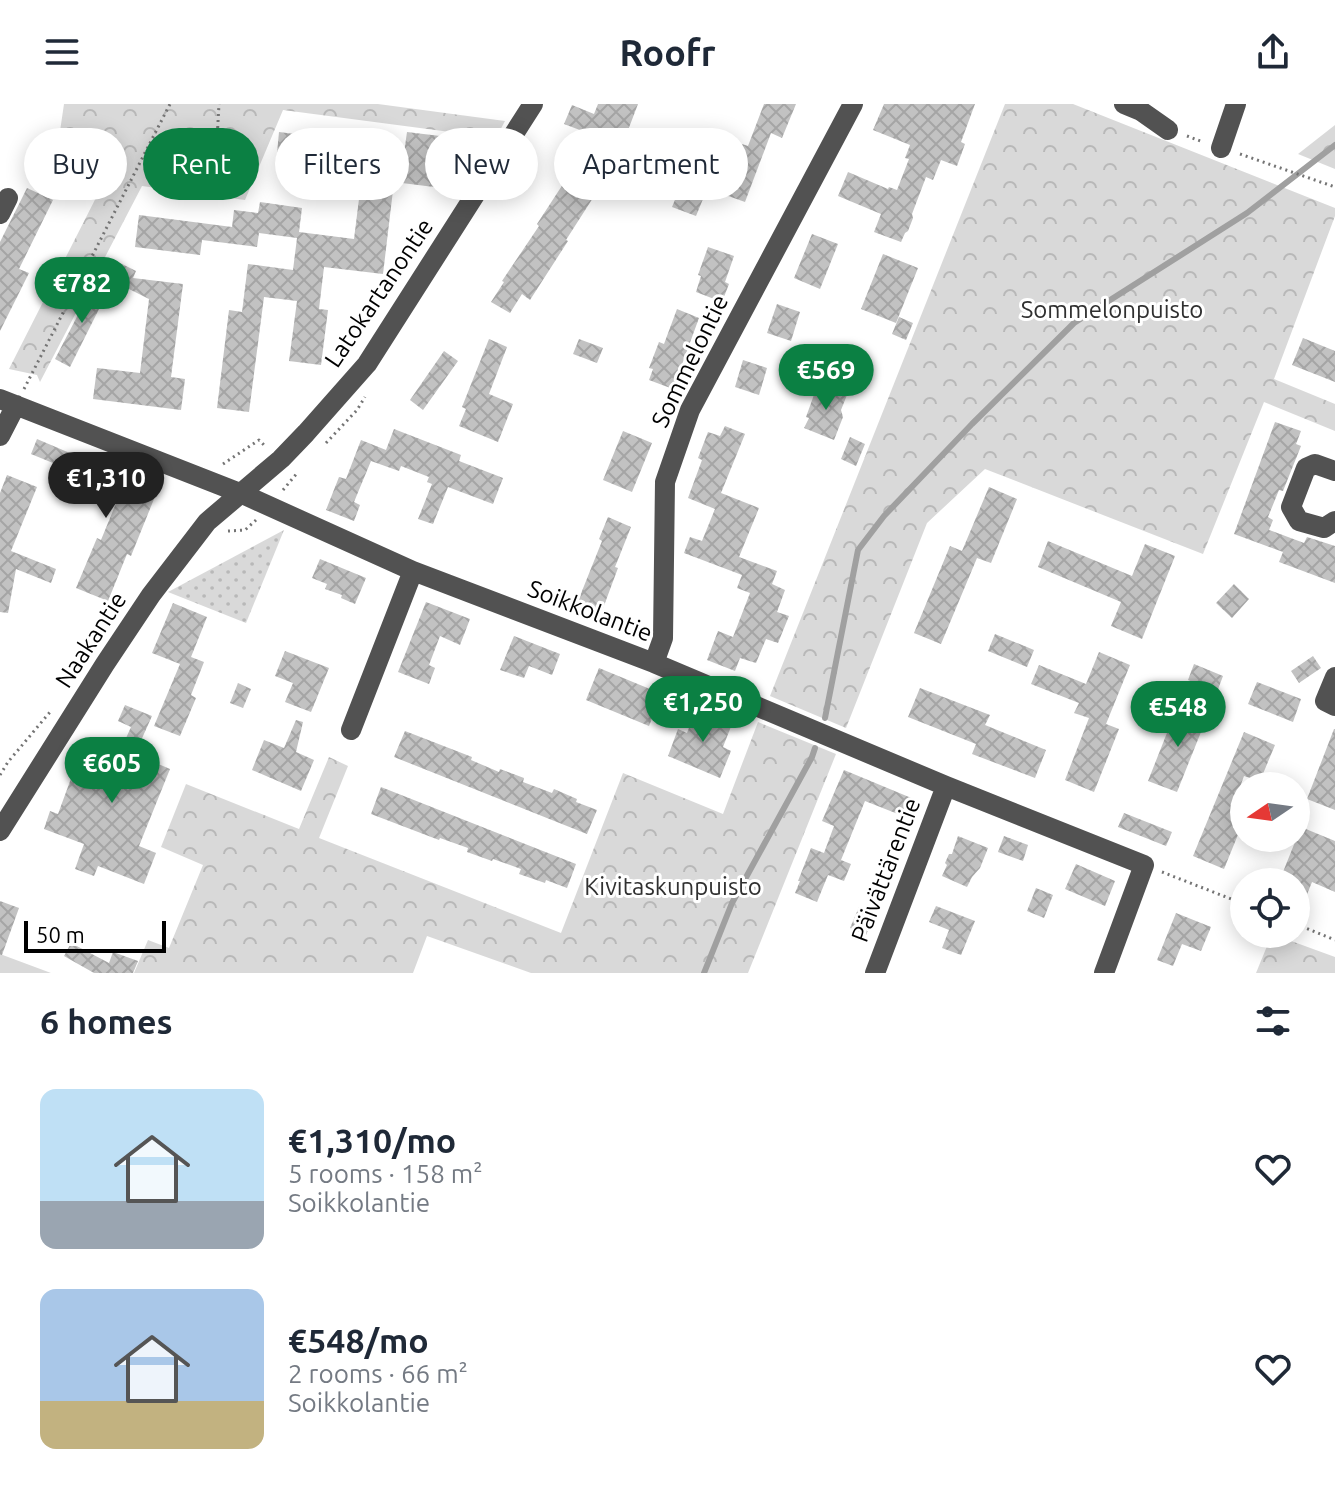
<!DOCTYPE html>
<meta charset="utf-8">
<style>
body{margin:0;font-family:Ubuntu,sans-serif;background:#f2f2f3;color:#1f2937;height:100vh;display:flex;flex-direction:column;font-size:30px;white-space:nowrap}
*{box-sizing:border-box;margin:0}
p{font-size:26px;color:#747a83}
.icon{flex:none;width:44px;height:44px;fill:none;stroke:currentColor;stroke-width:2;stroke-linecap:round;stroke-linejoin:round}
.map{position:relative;height:869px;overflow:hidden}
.panel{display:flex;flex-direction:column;background:#fff;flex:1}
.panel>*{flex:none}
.hud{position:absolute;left:24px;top:24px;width:800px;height:72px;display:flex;gap:16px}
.needle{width:52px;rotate:257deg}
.controls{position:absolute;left:1230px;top:668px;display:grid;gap:16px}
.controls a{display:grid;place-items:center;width:80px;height:80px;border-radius:50%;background:#fff;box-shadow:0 4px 20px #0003;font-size:40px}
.scale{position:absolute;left:24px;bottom:20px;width:142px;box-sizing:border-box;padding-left:8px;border:4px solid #000;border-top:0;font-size:22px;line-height:28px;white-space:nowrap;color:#000;-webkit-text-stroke:6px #fff;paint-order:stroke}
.price{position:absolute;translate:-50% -68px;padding:0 18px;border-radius:28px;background:#0b8043;color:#fff;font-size:26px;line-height:52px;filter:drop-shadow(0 2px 4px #0008)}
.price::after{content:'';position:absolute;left:50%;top:48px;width:24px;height:18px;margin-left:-12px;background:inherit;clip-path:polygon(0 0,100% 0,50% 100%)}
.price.current{background:#222;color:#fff}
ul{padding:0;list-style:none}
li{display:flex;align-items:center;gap:24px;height:200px;padding:0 40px}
li span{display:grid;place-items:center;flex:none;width:224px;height:160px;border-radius:16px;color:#555}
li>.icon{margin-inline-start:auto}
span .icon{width:96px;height:96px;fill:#fffc;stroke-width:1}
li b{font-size:34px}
h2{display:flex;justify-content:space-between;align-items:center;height:96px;padding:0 40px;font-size:34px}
.tag{padding:0 28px;border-radius:36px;background:#fff;box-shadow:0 4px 20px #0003;font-size:28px;line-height:72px}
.tag.current{background:#0b8043;color:#fff}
header{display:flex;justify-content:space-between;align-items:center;height:104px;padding:0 40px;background:#fff;font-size:36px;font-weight:600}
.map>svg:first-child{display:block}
.grass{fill:url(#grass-dots)}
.park{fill:url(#park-crowns)}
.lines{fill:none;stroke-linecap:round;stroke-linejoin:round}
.stream{stroke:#a0a0a0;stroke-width:6}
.building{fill:url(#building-cross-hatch)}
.path{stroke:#747474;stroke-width:3;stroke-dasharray:2 4;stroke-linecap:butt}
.minor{stroke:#525252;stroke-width:20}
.labels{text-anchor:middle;stroke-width:6;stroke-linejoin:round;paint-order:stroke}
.street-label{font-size:24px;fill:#000;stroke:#fff}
.park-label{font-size:24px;fill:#303030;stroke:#fff}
</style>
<header><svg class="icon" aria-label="menu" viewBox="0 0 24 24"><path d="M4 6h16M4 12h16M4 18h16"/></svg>Roofr<svg class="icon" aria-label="share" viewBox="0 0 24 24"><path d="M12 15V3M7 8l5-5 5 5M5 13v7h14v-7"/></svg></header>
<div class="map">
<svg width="1335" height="869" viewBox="0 0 1335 869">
<defs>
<pattern id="grass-dots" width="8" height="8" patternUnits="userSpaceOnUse" patternTransform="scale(2)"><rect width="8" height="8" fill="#d9d9d9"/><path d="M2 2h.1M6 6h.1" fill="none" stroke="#b8b8b8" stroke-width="1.8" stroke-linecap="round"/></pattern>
<pattern id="park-crowns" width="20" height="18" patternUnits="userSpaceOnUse" patternTransform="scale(2)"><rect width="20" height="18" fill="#d9d9d9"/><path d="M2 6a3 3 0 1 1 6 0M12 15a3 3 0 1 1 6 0" fill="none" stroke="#b8b8b8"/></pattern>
<pattern id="building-cross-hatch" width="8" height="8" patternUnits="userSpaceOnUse" patternTransform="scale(2)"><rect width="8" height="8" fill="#c2c2c2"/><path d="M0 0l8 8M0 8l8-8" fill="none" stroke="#a5a5a5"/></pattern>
</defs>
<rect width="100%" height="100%" fill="#fff"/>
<!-- grass -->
<path class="grass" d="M284,426L246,519L168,488Z"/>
<!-- park -->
<path class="park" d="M64,0H378L505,17L496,34L283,6L245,96L142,82L40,278L37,271L9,265L105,76L54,68Z
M1005,0H1073L1335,104V112L1274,275L1335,300V327L1264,298L1203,450L985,365L927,419L846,624L770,592Z
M1335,21V65L1298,50Z
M758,618L836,650L748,869H531L427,832L413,869H134L148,836L169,844L203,761L161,743L186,680L299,725L329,653L348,662L319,734L561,829L623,669L723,710Z
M1272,830L1335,853V869H1256Z
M0,850L51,869H0Z"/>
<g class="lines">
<!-- stream -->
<path class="stream" d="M825,614L858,446L884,412L972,320L1074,219L1247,109L1335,41
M704,869L732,799L812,653L815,644"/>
</g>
<!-- building -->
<path class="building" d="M598,0H638L622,42L564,20L572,1L594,10Z
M764,0H796L782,34L771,29L745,98L717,88L736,38L748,42Z
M884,0H975L961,38L965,40L957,62L941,56L933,76L926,73L912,110L913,114L908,127L905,129L901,138L874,128L881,110L838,92L848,68L888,85L889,83L897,86L909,55L905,54L910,41L873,26Z
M279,28L350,37V41L404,49L407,28L440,32L434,83L394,78L383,170L324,163L319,205L328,206L321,261L289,257L297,197L264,193L249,308L217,304L229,206L242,208L248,160L293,166L297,134L259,129L257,143L202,136L200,151L135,143L139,111L232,123L234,106L258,109L260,98L302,104L299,128L354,135L362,71L276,60Z
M580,54L607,72L566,136L568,137L530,196L522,190L510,209L491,198L504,178L502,177L539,122L537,120Z
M27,84L53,96L19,165L29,169L0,227V138Z
M679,86L703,95L696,112L672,103Z
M812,130L838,140L820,185L794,174Z
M708,143L734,152L725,178L729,180L722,198L696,188L701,172L698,171Z
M883,150L918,164L896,219L861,205Z
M112,155L136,167L133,174L183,180L171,273L185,275L181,306L93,295L97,264L140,269L149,195L103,172Z
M95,178L109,185L70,263L55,255Z
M777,200L800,208L791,237L767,229Z
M677,205L699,214L673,285L649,276L653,265L649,264L659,238L664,240Z
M899,213L913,219L906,236L892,230Z
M1303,234L1335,247V278L1292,261Z
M489,235L507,243L489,290L513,300L498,338L459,322L466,305L462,303Z
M579,235L603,244L597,259L573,250Z
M444,247L458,257L423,306L410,296Z
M743,256L767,264L759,291L735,283Z
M822,281L847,291L841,306L843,313L834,336L804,324L809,314L806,313L815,288L818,289Z
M1275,318L1301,327L1296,340L1301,342L1283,387L1279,386L1268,413L1273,416L1269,426L1304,439L1307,433L1335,442V479L1279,458L1283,448L1234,430Z
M725,322L745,330L721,389L759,404L739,453L777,467L772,480L785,486L777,508L789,512L778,539L766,535L756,559L740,554L735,567L707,556L718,527L733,533L750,489L737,484L742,471L684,449L690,433L702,437L715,405L688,394L702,356L698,354L708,328L720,332Z
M394,325L461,351L459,357L503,374L493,400L448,383L433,420L418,415L432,380L427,378L429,373L401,362L399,367L371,357L354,398L360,401L354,417L326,406L339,373L346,375L361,336L386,346Z
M623,327L652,339L632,388L603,376Z
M850,333L865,340L856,362L841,355Z
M37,335L140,379L139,384L156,390L131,452L127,450L108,497L76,484L97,434L101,436L121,387L31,350Z
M7,371L37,383L11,447L56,465L51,479L16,465L8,509L0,508V389Z
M989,383L1017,395L991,459L977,454L941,540L914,529L950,442L962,447Z
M608,413L631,423L615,463L618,464L602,507L597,505L595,509L581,503L583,499L578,497L602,437L599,435Z
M1048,437L1132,472L1145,440L1175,452L1142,535L1111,522L1121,498L1038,463Z
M320,455L366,474L355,500L341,494L342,491L325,485L327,480L312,474Z
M1234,480L1249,495L1232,514L1216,499Z
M426,498L470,515L460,541L440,532L429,561L435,564L429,580L398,568Z
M173,499L207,513L191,553L204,558L191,591L196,594L180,632L154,622L180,560L152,549Z
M995,530L1034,546L1027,563L988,547Z
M514,532L560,550L552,571L529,562L524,574L500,566Z
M285,547L329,564L311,608L285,598L293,579L275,572Z
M1099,548L1130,561L1106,620L1119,625L1094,688L1065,676L1089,614L1074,609L1079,599L1031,580L1039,561L1086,580Z
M1313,552L1321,564L1299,579L1291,567Z
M1194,560L1223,572L1217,588L1188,576Z
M599,564L662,590L649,622L586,596Z
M1257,578L1301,595L1293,618L1248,600Z
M238,579L251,585L243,604L230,599Z
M920,584L990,611L985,621L1046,646L1035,674L972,650L976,640L908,613Z
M125,601L152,612L135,650L170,665L139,742L156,749L144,780L98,762L94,772L75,765L84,740L44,725L50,707L58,710L84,639L118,652L131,623L118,617Z
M1178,601L1207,613L1177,688L1148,677Z
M696,605L732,620L723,643L731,647L720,674L668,652L678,625L687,629Z
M296,616L303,618L296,648L314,656L301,687L252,666L264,636L284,644Z
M1334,625H1335V706L1307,695Z
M405,627L472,653L471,656L499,668L500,665L524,674L523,678L552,689L554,685L577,695L576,698L597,706L587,730L394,653Z
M1244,628L1275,641L1260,677L1244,672L1235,697L1244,700V716L1224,765L1193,752Z
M844,666L921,698L913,716L865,697L841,756L851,760L844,777L828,771L817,798L795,789L800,777H798L811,744L824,749L834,722L822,717Z
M381,683L576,760L567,784L546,776L545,779L519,770L521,765L493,755L492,757L467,748L468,744L440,734L439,736L371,710Z
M1124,709L1172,728L1166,742L1118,723Z
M1301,723L1335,737V788L1312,778L1297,815L1296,778H1279Z
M958,732L988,744L980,764L972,773L967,783L942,772L947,761L945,759L949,750H952Z
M1004,732L1028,741L1023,757L998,748Z
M1076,760L1115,777L1105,802L1065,785Z
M1036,784L1053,791L1044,814L1027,807Z
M0,797L19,804L2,851H0Z
M936,802L975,817L961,851L942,844L949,826L929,818Z
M859,803L875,810L866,831L850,824Z
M1176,809L1211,823L1201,847L1182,840L1173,862L1157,856Z
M71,839L109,859L113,848L138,857L133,869H94L64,852Z"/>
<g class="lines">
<!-- path -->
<path class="path" d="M1187,32L1203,38
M217,36L219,0
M1240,50L1335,83
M24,285L170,0
M326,339L357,306L365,293
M223,360L259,336L265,342
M283,386L298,368
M228,427L245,426L256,416
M0,671L8,658L50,608
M1162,768L1244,800
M1296,820L1335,836"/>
<!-- minor -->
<path class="minor" d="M1124,0L1141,7L1168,26
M1221,44L1236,0
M0,110L8,94
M0,295L240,389L413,467L654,559L946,682L1144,761L1104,869
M0,332L16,301
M1335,367L1315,360L1306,364L1291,403L1299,417L1324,424L1335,417
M654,559L663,534L665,378L690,306L853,0
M1335,573L1325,597L1335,602
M351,626L413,467
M0,727L105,560L151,491L207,418L281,355L306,329L367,260L533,0
M875,869L946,682"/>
</g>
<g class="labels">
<!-- street labels -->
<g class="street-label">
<text transform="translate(379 189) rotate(-56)" y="8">Latokartanontie</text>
<text transform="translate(690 257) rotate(-64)" y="8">Sommelontie</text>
<text transform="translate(590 507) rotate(21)" y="8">Soikkolantie</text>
<text transform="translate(91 536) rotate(-57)" y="8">Naakantie</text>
<text transform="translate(886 766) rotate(-69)" y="8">Päivättärentie</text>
</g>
<!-- park labels -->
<g class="park-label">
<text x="1112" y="214">Sommelonpuisto</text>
<text x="673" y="791">Kivitaskunpuisto</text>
</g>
</g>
</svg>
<div class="controls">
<a><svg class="needle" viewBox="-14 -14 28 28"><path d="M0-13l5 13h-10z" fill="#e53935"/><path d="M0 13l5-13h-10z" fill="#747a83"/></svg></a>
<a><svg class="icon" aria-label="locate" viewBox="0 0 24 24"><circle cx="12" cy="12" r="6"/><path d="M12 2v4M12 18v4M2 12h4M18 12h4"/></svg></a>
</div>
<div class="scale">50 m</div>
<b class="price" style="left:82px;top:221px">€782</b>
<b class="price" style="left:826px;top:308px">€569</b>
<b class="price current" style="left:106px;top:416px">€1,310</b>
<b class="price" style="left:703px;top:640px">€1,250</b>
<b class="price" style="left:1178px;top:645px">€548</b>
<b class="price" style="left:112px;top:701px">€605</b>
<div class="hud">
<a class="tag">Buy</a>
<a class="tag current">Rent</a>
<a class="tag">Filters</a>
<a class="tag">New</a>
<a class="tag">Apartment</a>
</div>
</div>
<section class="panel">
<h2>6 homes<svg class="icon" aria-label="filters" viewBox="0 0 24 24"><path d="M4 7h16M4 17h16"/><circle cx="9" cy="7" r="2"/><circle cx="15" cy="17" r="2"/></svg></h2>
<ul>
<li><span style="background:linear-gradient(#bfe0f5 70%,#9aa5b1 0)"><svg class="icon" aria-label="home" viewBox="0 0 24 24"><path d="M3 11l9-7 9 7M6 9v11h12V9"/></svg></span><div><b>€1,310/mo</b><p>5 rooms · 158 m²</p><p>Soikkolantie</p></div><svg class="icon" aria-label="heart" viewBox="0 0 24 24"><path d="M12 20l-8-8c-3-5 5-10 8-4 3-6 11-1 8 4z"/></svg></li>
<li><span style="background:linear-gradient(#a9c7e8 70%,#c2b280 0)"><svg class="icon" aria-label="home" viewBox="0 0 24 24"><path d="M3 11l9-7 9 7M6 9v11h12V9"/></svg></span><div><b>€548/mo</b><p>2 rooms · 66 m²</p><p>Soikkolantie</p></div><svg class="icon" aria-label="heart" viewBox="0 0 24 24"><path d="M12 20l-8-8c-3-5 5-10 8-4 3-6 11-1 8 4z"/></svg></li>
</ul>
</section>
